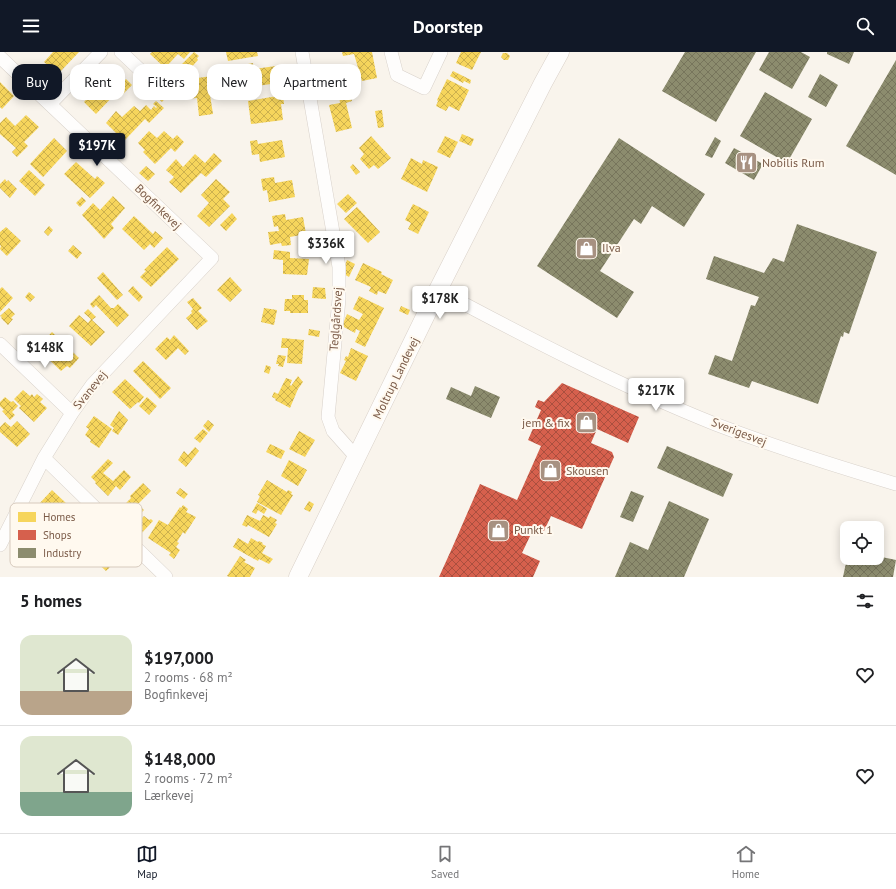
<!DOCTYPE html>
<meta charset="utf-8">
<style>
body{margin:0;font-family:"PT Sans",sans-serif;background:#f6f6f6;color:#202124;height:100vh;display:flex;flex-direction:column;font-size:15px;white-space:nowrap}
*{box-sizing:border-box;margin:0}
p{font-size:13px;color:#757577}
.icon{flex:none;width:22px;height:22px;fill:none;stroke:currentColor;stroke-width:2;stroke-linecap:round;stroke-linejoin:round}
.map{position:relative;height:525px;overflow:hidden}
.panel{display:flex;flex-direction:column;background:#fff;flex:1}
.panel>*{flex:none}
.top-card{position:absolute;left:12px;top:12px;width:400px;height:36px;display:flex;gap:8px}
.buttons{position:absolute;left:840px;top:469px;display:grid;gap:8px}
.buttons a{display:grid;place-items:center;width:44px;height:44px;border-radius:8px;background:#fff;box-shadow:0 2px 10px #0003;font-size:20px}
.price{position:absolute;translate:-50% -34px;padding:0 9px;border-radius:4px;background:#fff;color:#222;font-size:13px;line-height:26px;filter:drop-shadow(0 1px 2px #0008)}
.price::after{content:'';position:absolute;left:50%;top:24px;width:12px;height:9px;margin-left:-6px;background:inherit;clip-path:polygon(0 0,100% 0,50% 100%)}
.price.selected{background:#111827;color:#fff}
ul{padding:0;list-style:none}
li{display:flex;align-items:center;gap:12px;height:100px;padding:0 20px}
li+li{border-top:1px solid #e0e0e0}
li span{display:grid;place-items:center;flex:none;width:112px;height:80px;border-radius:12px;color:#555}
li>.icon{margin-inline-start:auto}
span .icon{width:48px;height:48px;fill:#fffc;stroke-width:1}
li b{font-size:17px}
h2{display:flex;justify-content:space-between;align-items:center;height:48px;padding:0 20px;font-size:17px}
.pill{padding:0 14px;border-radius:12px;background:#fff;box-shadow:0 2px 10px #0003;font-size:14px;line-height:36px}
.pill.selected{background:#111827;color:#fff}
header{display:flex;justify-content:space-between;align-items:center;height:52px;padding:0 20px;background:#111827;color:#fff;font-size:18px;font-weight:600}
.tabs{display:flex;justify-content:space-around;align-items:center;height:56px;border-top:1px solid #e0e0e0;background:#fff;font-size:11px;color:#757577}
.tabs a{display:grid;justify-items:center;gap:2px}
.tabs .selected{color:#111827}
.map>svg:first-child{display:block}
.homes{fill:url(#homes-cross-hatch)}
.shops{fill:url(#shops-cross-hatch)}
.industry{fill:url(#industry-cross-hatch)}
.lines{fill:none;stroke-linecap:round;stroke-linejoin:round}
.street-casing{stroke:#d8d1ca;stroke-width:14}
.secondary-casing{stroke:#d9d0c8;stroke-width:19}
.street{stroke:#fefdfc;stroke-width:13}
.secondary{stroke:#fefdfc;stroke-width:18}
.labels{text-anchor:middle;stroke-width:4;stroke-linejoin:round;paint-order:stroke}
.poi-label{font-size:12px;fill:#7b5b48;stroke:#fff9ef;text-anchor:start}
.street-label{font-size:12px;fill:#7b5b48;stroke:#fff9ef}
.key{fill:#fff9ef;stroke:#d7cabd;stroke-width:1}
.key-label{font-size:11px;fill:#7b5b48}
</style>
<header><svg class="icon" aria-label="menu" viewBox="0 0 24 24"><path d="M4 6h16M4 12h16M4 18h16"/></svg>Doorstep<svg class="icon" aria-label="search" viewBox="0 0 24 24"><circle cx="10" cy="10" r="6"/><path d="M15 15l6 6"/></svg></header>
<div class="map">
<svg width="896" height="525" viewBox="0 0 896 525">
<defs>
<pattern id="homes-cross-hatch" width="8" height="8" patternUnits="userSpaceOnUse"><rect width="8" height="8" fill="#f6d55c"/><path d="M0 0l8 8M0 8l8-8" fill="none" stroke="#ccb04e"/></pattern>
<pattern id="shops-cross-hatch" width="8" height="8" patternUnits="userSpaceOnUse"><rect width="8" height="8" fill="#d6604d"/><path d="M0 0l8 8M0 8l8-8" fill="none" stroke="#aa4f3f"/></pattern>
<pattern id="industry-cross-hatch" width="8" height="8" patternUnits="userSpaceOnUse"><rect width="8" height="8" fill="#8c8c6e"/><path d="M0 0l8 8M0 8l8-8" fill="none" stroke="#77755c"/></pattern>
</defs>
<rect width="100%" height="100%" fill="#f9f4ec"/>
<!-- homes -->
<path class="homes" d="M53,0H79L58,22L44,10Z
M152,0H190L184,7L178,2L165,16L150,2Z
M194,0L199,4L197,6L198,8L187,20L180,14Z
M226,0H257L258,4L228,9Z
M342,0H372L377,26L362,29L354,2L343,4Z
M461,0H481L472,18L456,11Z
M503,1H507L510,4L508,8H504L501,5Z
M253,11L254,17L276,14L279,31L247,35L246,28L241,29L238,14Z
M453,19L471,28L470,32L464,29L463,31L450,24Z
M108,23L113,28L109,31L113,34L120,27L123,30L126,27L132,33L121,44L117,40L96,62L84,50Z
M212,24L214,43H210L213,62L199,64L197,46L185,47L183,28Z
M447,27L469,38L459,59L449,54L446,59L436,54L438,49L437,48Z
M0,30L14,44L2,57L0,55Z
M161,33L170,41L162,50L153,41Z
M350,41L352,49L346,51L352,76L336,80L329,53L340,51L339,43Z
M283,43L284,52H281L283,68L251,72L248,49Z
M156,49L164,56L149,71L145,67L124,89L106,71L116,59L122,65L134,54L140,59L146,53L151,58L154,54L156,56L157,55L153,52Z
M382,58L384,75L378,76L375,59Z
M26,63L39,75L24,90L28,94L17,105L12,100L16,96L0,82V71L6,65L15,74Z
M149,79L157,86L164,79L173,87L177,83L184,90L175,100L171,96L155,112L143,100L145,98L138,91Z
M462,82L474,87L471,94L459,89Z
M371,84L391,106L378,117L374,113L369,117L360,107L364,102L359,96Z
M445,84L458,90L450,106L437,100Z
M54,86L67,99L43,125L30,112Z
M257,88L258,92L282,88L285,105L260,110L259,102L252,103L250,89Z
M214,101L222,109L206,125L201,121L181,141L169,130L174,125L166,118L176,107L183,115L195,102L205,111Z
M411,106L422,112L423,108L438,115L427,140L401,127Z
M76,110L95,127L97,124L105,131L90,146L64,122Z
M353,112L360,120L356,123L350,115Z
M146,114L155,122L148,129L139,121Z
M29,118L45,133L35,144L19,129Z
M274,125L275,131L292,128L295,145L269,150L267,138L263,139L261,127Z
M5,127L7,130L8,128L17,137L10,146L0,136V132Z
M216,127L230,140L223,147L230,154L209,175L197,164L209,151L201,143Z
M348,142L357,151L346,161L337,152Z
M113,144L125,156L111,172L114,176L104,187L82,163L93,151L100,158Z
M82,145L86,149L80,155L76,151Z
M413,152L429,160L418,182L408,177L411,171L405,168Z
M357,155L380,180L368,191L344,167Z
M232,161L237,167L226,179L220,173Z
M285,162L286,168L303,165L306,182L290,185L291,193L282,194L281,191L270,193L268,180L279,179L278,174L274,175L272,164Z
M134,164L153,182L155,179L163,186L154,196L150,192L144,198L122,177Z
M49,174L53,178L48,184L44,180Z
M6,175L21,189L7,204L0,197L1,194L0,193V180Z
M73,193L82,201L77,207L68,199Z
M167,195L179,207L151,235L140,225L146,219L144,218Z
M274,198L290,200V206L309,207L307,223L283,222V208L273,207Z
M347,208L355,212L349,225L342,221Z
M363,211L382,220L381,222L393,228L386,242L378,239L377,243L369,239L371,235L355,228Z
M103,220L123,243L117,248L97,226Z
M230,225L242,238L230,250L217,238Z
M133,234L143,245L139,250L128,239Z
M2,235L13,246L0,260V237Z
M313,235L325,236L326,247L312,246Z
M29,240L35,245L30,250L25,245Z
M99,243L111,256H114L118,252L129,263L117,275L96,253L93,256L90,252Z
M292,243H304V248H308V261H290V259H284L285,247H292Z
M359,244L384,256L365,295L355,290L360,279L356,277L355,281L342,274L347,262L359,268L363,262L353,257Z
M193,246L202,256L198,259L208,269L197,278L186,266L192,261L191,259L193,257L187,250Z
M401,254L410,258L408,263L399,259Z
M9,256L15,262L11,266L13,267L8,273L1,266L2,265L0,264Z
M264,256L277,258L274,273L261,270Z
M88,257L96,265L92,268L84,261Z
M79,263L88,271L91,267L105,280L91,294L69,274Z
M309,277L320,279L319,285L308,283Z
M52,280L79,306L70,316L67,314L61,319L37,296Z
M174,283L189,299L185,303L178,296L166,308L155,297L167,285L170,288Z
M282,286L304,288L302,312L287,311L288,296H281Z
M351,296L368,304L356,329L340,321L346,309L344,308L346,304L348,305Z
M278,303L286,304L283,315L278,314L279,312H276Z
M143,309L171,336L160,347L133,319Z
M266,313L271,315L269,322L264,320Z
M298,324L303,330L298,337L290,356L275,348L276,347L272,345L274,340L278,342L286,326L292,328L290,333L291,334Z
M125,327L144,345L139,351L138,350L130,357L112,340Z
M23,338L30,344L32,342L34,345L37,342L43,347L40,350L47,356L34,370L19,356L21,354L14,347Z
M5,345L11,350L13,349L18,354L12,360L15,363L10,368L2,359L4,358L0,354V350Z
M147,345L157,354L149,363L139,354Z
M119,359L128,368L118,383L112,379L114,376L110,373Z
M94,364L112,377L99,396L90,390L91,388L85,383L89,377L86,375Z
M208,368L214,373L209,380L203,374Z
M17,369L30,382L17,395L0,380V375L5,370L11,375Z
M203,377L208,381L200,391L194,386Z
M299,379L315,388L305,405L289,397Z
M270,392L285,399L281,407L266,400Z
M195,395L199,399L186,415L178,408L184,399L188,403Z
M108,407L113,411L103,421L113,429L124,418L131,425L120,438L116,434L108,444L95,431L96,430L91,425Z
M289,408L307,418L298,434L281,424Z
M267,428L287,440L288,438L292,440L291,442L293,443L281,463L257,450L260,444L258,443Z
M143,431L151,439L138,452L144,458L134,469L121,456L131,446L130,444Z
M180,436L188,442L184,447L176,441Z
M52,438L67,452L54,466L39,452Z
M309,449L314,452L310,460L304,457Z
M257,451L267,457L264,462L258,458L256,462L252,460Z
M183,453L188,457L186,460L196,465L185,482L183,480L177,490L179,491L176,495L180,498L174,507L169,503L171,501L148,486L159,468L168,473L180,455L181,456Z
M247,463L260,469L263,463L269,466L270,464L277,468L275,471L277,472L269,485L248,473L247,475L242,473Z
M144,464L149,468L151,467L153,469L138,485L131,478Z
M238,486L248,492L251,486L258,490L259,489L263,491L262,492L266,494L262,501L273,507L269,512L259,507L258,509L233,495Z
M105,497L117,508L106,519L94,508Z
M240,504L246,508L244,510L255,516L250,525H230L227,524Z"/>
<!-- shops -->
<path class="shops" d="M562,331L639,365L628,391L597,377L591,391L612,400L614,405L582,477L551,464L544,479L536,476L533,484L531,482L522,501L540,509L533,525H439L453,494L480,432L517,448L541,394L528,388L541,358L535,355L538,348L544,350Z"/>
<!-- industry -->
<path class="industry" d="M685,0H756L716,70L662,39Z
M769,0H801L810,5L792,37L759,18Z
M827,0H854L849,12L827,2Z
M896,8V123L846,94Z
M820,22L838,33L826,55L808,45Z
M765,40L812,67L787,111L740,84Z
M715,85L721,89L712,106L705,103Z
M619,86L705,142L684,175L652,154L641,172L634,167L600,219L634,240L617,266L537,214Z
M734,96L763,112L754,128L725,111Z
M797,172L877,200L849,282L844,280L843,285L841,284L818,352L752,329L749,336L708,322L715,303L732,309L751,253L755,254L759,245L706,227L714,204L764,221L773,206L784,210Z
M475,334L500,345L491,366L446,347L451,335L471,344Z
M667,394L733,422L723,445L657,416Z
M631,439L644,444L633,470L620,465Z
M669,449L709,467L684,525H615L630,490L648,498Z
M877,504L896,508L893,525H843L847,506H877Z"/>
<g class="lines">
<defs>
<path id="street" d="M121,0L154,31
M302,0L339,215V247L328,365L333,379L357,406
M391,0L397,23L424,36L441,0
M0,5L212,206L92,333L72,361L44,406L0,493
M50,52L101,0
M438,238C528,286 620,334 715,372C775,395 835,414 896,432
M0,292L72,361
M44,406L166,525"/>
<path id="secondary" d="M298,525L438,238L543,31L560,0"/>
</defs>
<!-- street casing -->
<use href="#street" class="street-casing"/>
<!-- secondary casing -->
<use href="#secondary" class="secondary-casing"/>
<!-- street -->
<use href="#street" class="street"/>
<!-- secondary -->
<use href="#secondary" class="secondary"/>
</g>
<!-- icons -->
<defs>
<symbol id="restaurant-square" viewBox="-11 -11 22 22"><rect x="-9" y="-9" width="18" height="18" rx="4" fill="#a79181" stroke="#fff9ef"/><path d="M-5-6h1v4h1v-4h1v4h1v-4h1v5L-1.5 .5V6h-2V.5L-5-1ZM5-6V6H3V1.5H1.5Q1.5-4 5-6Z" fill="#fff"/></symbol>
<symbol id="shop-square" viewBox="-11 -11 22 22"><rect x="-9" y="-9" width="18" height="18" rx="4" fill="#a79181" stroke="#fff9ef"/><path d="M-5-2.5h2.3a2.7 3.5 0 0 1 5.4 0H5L5.5 6h-11ZM-1.5-2.5h3a1.5 2.3 0 0 0-3 0Z" fill="#fff"/></symbol>
</defs>
<g fill-rule="evenodd">
<use href="#restaurant-square" x="734" y="98" width="25" height="25"/>
<use href="#shop-square" x="574" y="184" width="25" height="25"/>
<use href="#shop-square" x="574" y="358" width="25" height="25"/>
<use href="#shop-square" x="538" y="406" width="25" height="25"/>
<use href="#shop-square" x="486" y="466" width="25" height="25"/>
</g>
<g class="labels">
<!-- poi labels -->
<g class="poi-label">
<text x="762" y="115">Nobilis Rum</text>
<text x="602" y="200">Ilva</text>
<text x="570" y="375" text-anchor="end">jem &amp; fix</text>
<text x="566" y="423">Skousen</text>
<text x="514" y="482">Punkt 1</text>
</g>
<!-- street labels -->
<g class="street-label">
<text transform="translate(158 155) rotate(44)" y="4">Bogfinkevej</text>
<text transform="translate(336 267) rotate(-86)" y="4">Teglgårdsvej</text>
<text transform="translate(396 326) rotate(-64)" y="4">Moltrup Landevej</text>
<text transform="translate(90 338) rotate(-51)" y="4">Svanevej</text>
<text transform="translate(739 380) rotate(21)" y="4">Sverigesvej</text>
</g>
</g>
<!-- legend -->
<rect x="10" y="451" width="132" height="64" rx="6" class="key"/>
<rect x="18" y="460" width="18" height="10" fill="#f6d55c"/>
<rect x="18" y="478" width="18" height="10" fill="#d6604d"/>
<rect x="18" y="496" width="18" height="10" fill="#8c8c6e"/>
<g class="key-label">
<text x="43" y="469">Homes</text>
<text x="43" y="487">Shops</text>
<text x="43" y="505">Industry</text>
</g>
</svg>
<div class="buttons">
<a><svg class="icon" aria-label="locate" viewBox="0 0 24 24"><circle cx="12" cy="12" r="6"/><path d="M12 2v4M12 18v4M2 12h4M18 12h4"/></svg></a>
</div>
<b class="price selected" style="left:97px;top:115px">$197K</b>
<b class="price" style="left:326px;top:213px">$336K</b>
<b class="price" style="left:440px;top:268px">$178K</b>
<b class="price" style="left:45px;top:317px">$148K</b>
<b class="price" style="left:656px;top:360px">$217K</b>
<div class="top-card">
<a class="pill selected">Buy</a>
<a class="pill">Rent</a>
<a class="pill">Filters</a>
<a class="pill">New</a>
<a class="pill">Apartment</a>
</div>
</div>
<section class="panel">
<h2>5 homes<svg class="icon" aria-label="filters" viewBox="0 0 24 24"><path d="M4 7h16M4 17h16"/><circle cx="9" cy="7" r="2"/><circle cx="15" cy="17" r="2"/></svg></h2>
<ul>
<li><span style="background:linear-gradient(#dfe7d0 70%,#b9a48a 0)"><svg class="icon" aria-label="home" viewBox="0 0 24 24"><path d="M3 11l9-7 9 7M6 9v11h12V9"/></svg></span><div><b>$197,000</b><p>2 rooms · 68 m²</p><p>Bogfinkevej</p></div><svg class="icon" aria-label="heart" viewBox="0 0 24 24"><path d="M12 20l-8-8c-3-5 5-10 8-4 3-6 11-1 8 4z"/></svg></li>
<li><span style="background:linear-gradient(#dfe7d0 70%,#7fa58c 0)"><svg class="icon" aria-label="home" viewBox="0 0 24 24"><path d="M3 11l9-7 9 7M6 9v11h12V9"/></svg></span><div><b>$148,000</b><p>2 rooms · 72 m²</p><p>Lærkevej</p></div><svg class="icon" aria-label="heart" viewBox="0 0 24 24"><path d="M12 20l-8-8c-3-5 5-10 8-4 3-6 11-1 8 4z"/></svg></li>
</ul>
</section>
<nav class="tabs">
<a class="selected"><svg class="icon" aria-label="map" viewBox="0 0 24 24"><path d="M3 6l6-2 6 2 6-2v14l-6 2-6-2-6 2zM9 4v14M15 6v14"/></svg>Map</a>
<a><svg class="icon" aria-label="saved" viewBox="0 0 24 24"><path d="M7 4h10v16l-5-4-5 4z"/></svg>Saved</a>
<a><svg class="icon" aria-label="home" viewBox="0 0 24 24"><path d="M3 11l9-7 9 7M6 9v11h12V9"/></svg>Home</a>
</nav>
